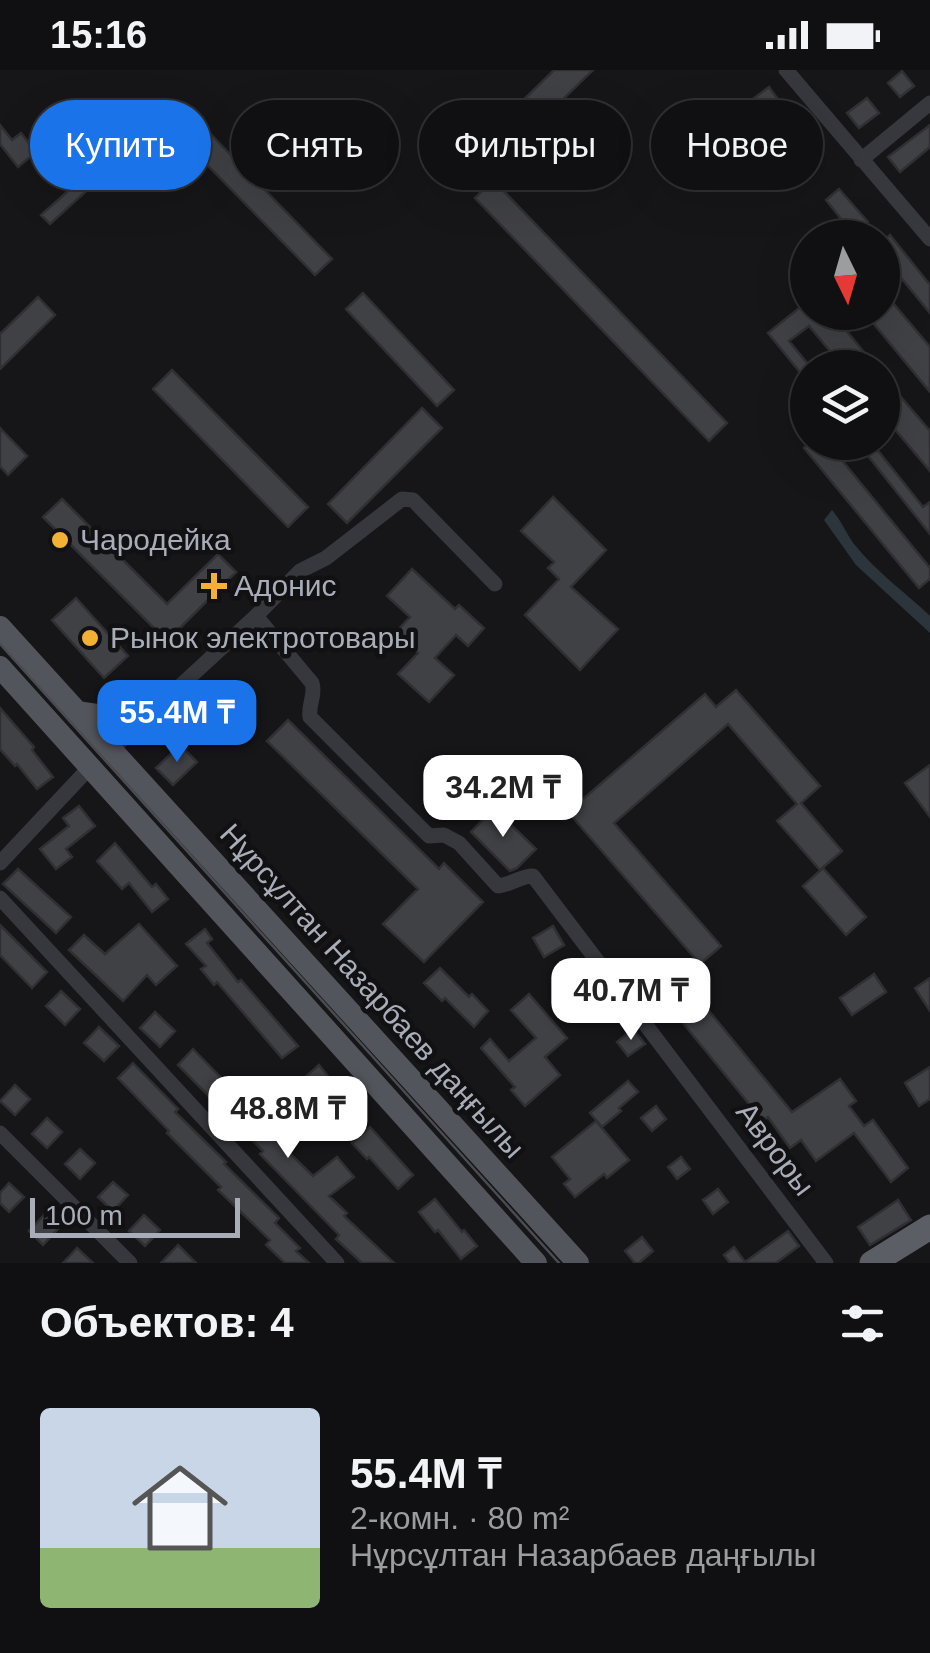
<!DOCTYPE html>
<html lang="ru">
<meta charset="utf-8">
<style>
body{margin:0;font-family:Arial,sans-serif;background:#19191b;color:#f1f3f6;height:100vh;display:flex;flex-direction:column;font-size:38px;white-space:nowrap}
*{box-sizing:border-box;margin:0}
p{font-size:32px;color:#9c9d9f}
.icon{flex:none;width:55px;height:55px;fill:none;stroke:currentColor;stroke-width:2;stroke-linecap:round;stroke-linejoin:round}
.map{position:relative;height:1193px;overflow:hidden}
.details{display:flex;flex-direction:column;background:#101012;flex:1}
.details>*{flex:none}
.guide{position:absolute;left:30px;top:30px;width:870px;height:90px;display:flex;gap:20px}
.needle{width:65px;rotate:175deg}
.tools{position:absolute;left:790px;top:150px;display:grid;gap:20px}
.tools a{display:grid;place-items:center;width:110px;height:110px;border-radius:50%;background:#101012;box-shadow:0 10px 40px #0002,0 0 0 2px #303032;font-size:50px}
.scale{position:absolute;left:30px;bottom:25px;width:210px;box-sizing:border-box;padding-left:10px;border:5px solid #a8adb8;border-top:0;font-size:28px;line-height:35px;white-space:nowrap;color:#a8adb8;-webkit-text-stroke:8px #111113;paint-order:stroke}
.price{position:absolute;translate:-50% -85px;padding:0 22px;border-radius:20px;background:#fff;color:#222;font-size:32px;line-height:65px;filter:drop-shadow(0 2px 5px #0008)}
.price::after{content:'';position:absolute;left:50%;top:60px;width:30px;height:22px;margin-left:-15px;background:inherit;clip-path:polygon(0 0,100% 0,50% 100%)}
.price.selected{background:#1a73e8;color:#fff}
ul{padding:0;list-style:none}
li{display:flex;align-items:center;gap:30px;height:250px;padding:0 40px}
li span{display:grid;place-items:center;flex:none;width:280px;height:200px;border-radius:10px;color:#555}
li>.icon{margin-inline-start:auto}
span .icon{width:120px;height:120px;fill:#fffc;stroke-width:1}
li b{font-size:42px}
h2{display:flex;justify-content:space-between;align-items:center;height:120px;padding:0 40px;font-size:42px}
.pill{padding:0 35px;border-radius:45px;background:#101012;box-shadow:0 10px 40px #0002,0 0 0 2px #303032;font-size:35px;line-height:90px}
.pill.selected{background:#1a73e8;color:#fff}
.status{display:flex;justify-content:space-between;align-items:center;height:70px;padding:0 50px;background:#101012;direction:ltr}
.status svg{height:28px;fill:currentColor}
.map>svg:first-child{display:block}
.water{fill:#2c353c}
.building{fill:#404145;stroke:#303034;stroke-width:2.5}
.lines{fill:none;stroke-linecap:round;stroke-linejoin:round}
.minor{stroke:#37383d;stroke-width:15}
.primary{stroke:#53555c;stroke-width:22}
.trunk{stroke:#5b5e65;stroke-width:25}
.tram{stroke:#4a4c52;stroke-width:2.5}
.poi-dot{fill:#f2b134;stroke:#111113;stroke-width:4}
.labels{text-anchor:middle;stroke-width:9;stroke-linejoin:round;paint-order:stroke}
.poi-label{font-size:30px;fill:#a8adb8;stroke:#111113;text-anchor:start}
.street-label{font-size:30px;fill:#a8adb8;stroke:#111113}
</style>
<div class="status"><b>15:16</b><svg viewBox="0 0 49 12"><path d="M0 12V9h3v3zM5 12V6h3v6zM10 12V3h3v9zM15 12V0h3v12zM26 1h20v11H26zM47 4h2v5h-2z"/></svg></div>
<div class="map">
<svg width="930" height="1193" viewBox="0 0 930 1193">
<rect width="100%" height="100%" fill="#161618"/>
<!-- water -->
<path class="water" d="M832,440C841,450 846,463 854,474C875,501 905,522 930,546V563L856,495L824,450Z"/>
<!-- building -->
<path class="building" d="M554,0H593L483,107L464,88Z
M902,1L914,16L900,27L888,13Z
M769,17L792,49L789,51L811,78L796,91L750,31Z
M867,28L879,43L859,58L847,43Z
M193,46L332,189L315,205L176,63Z
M0,55L12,70L21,63L36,82L18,97L0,74Z
M930,55V77L900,102L888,87Z
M85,106L93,115L50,154L41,145Z
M493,110L727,353L709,371L475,128Z
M839,119L868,152L853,164L826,130Z
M890,165L930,215V243L888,192L882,196V171Z
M882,220L930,277V322L864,242H882Z
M363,223L454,320L437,336L346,239Z
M38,227L55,245L0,299V264Z
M808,231V242H831L877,298H844L809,256L789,271L808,294V312L768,263Z
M172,300L308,437L288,457L153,319Z
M882,305L930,361V401L882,344Z
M422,338L442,358L347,453L328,434Z
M0,358L27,386L8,405L0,396Z
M811,372H827L930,498V509L919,518L804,378Z
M857,372H871L923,437L930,432V464Z
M553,427L606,480L571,517L618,559L580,600L525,545L559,509L548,498L554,492L521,461Z
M62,429L167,534L218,484L236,502L167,571L43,447Z
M412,499L455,539L459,535L484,558L468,576L456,565L435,588L454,605L429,632L398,604L418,583L395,563L410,547L387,526Z
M76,528L128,586L104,608L52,550Z
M736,620L820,716L801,733L842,781L820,800L777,751L797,734L728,654L614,753L721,876L700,894L568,742L705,624L716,637Z
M0,638L34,677L32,680L53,707L37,719L17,694L15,696L0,679Z
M288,650L439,799L444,793L483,832L424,892L383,854L418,819L267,671Z
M180,675L197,692L173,715L156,698Z
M930,695V747L905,713Z
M79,736L95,756L66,779L72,787L56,799L40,779L69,756L63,748Z
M494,738L536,779L517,798L510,801L471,762Z
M115,773L152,817L156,814L168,829L152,842L129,813L122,819L97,791Z
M823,798L866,847L846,865L803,816Z
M18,799L71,847L56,863L3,814Z
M139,854L177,896L156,915L147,905L123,931L69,880L84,865L105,884Z
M0,855L47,902L32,918L0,885Z
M553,856L564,875L544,887L533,868Z
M205,859L212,869L207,873L238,912L241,910L298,976L282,988L217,912L214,915L201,899L206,896L186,874Z
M581,890L592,909L571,921L560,902Z
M440,898L469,927L472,924L488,941L474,957L445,928L442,931L424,913Z
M874,904L886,922L852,945L840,928Z
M930,908V941L915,918Z
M61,921L80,939L65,955L46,936Z
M529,924L567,968L545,987L560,1005L525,1036L511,1020L515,1017L481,978L490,969L509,991L536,968L511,940Z
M700,930L792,1042L840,1009L856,1031L849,1036L864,1056L873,1050L908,1098L891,1112L854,1063L816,1091L801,1070L790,1078L768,1047L763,1051L678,947Z
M155,942L175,961L160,977L140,958Z
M99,957L119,976L104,991L84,973Z
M633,959L645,974L628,986L617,972Z
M193,979L271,1059L268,1062L313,1106L337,1087L354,1107L329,1126L347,1143L344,1146L394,1193H362L336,1169L339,1165L260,1084L263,1081L178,995Z
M133,993L178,1039L175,1042L226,1092L224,1094L279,1148L275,1153L300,1178L296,1181L309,1193H285L266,1175L270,1170L218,1120L221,1117L167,1063L169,1061L118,1008Z
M319,995L328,1006L306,1026L296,1015Z
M930,997V1029L919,1036L905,1013Z
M628,1011L638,1022L619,1038L621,1041L602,1057L590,1043Z
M15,1015L30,1029L15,1045L0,1031Z
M656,1036L666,1049L652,1061L641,1048Z
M47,1048L62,1062L47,1078L32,1064Z
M596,1051L629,1090L607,1108L604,1104L575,1127L564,1114L570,1109L552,1087Z
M370,1057L413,1105L398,1119L369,1087L367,1089L352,1073Z
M80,1079L95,1093L80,1109L65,1094Z
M681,1087L690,1099L677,1109L668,1097Z
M113,1112L128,1125L113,1141L98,1127Z
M9,1113L24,1127L9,1142L0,1133V1123Z
M718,1119L728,1132L713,1144L703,1130Z
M435,1129L462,1162L464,1160L477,1176L461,1189L438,1160L435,1162L419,1142Z
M898,1130L911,1150L870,1175L858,1157Z
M44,1145L58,1159L43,1175L29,1161Z
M144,1145L160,1160L145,1176L129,1161Z
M788,1161L799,1176L776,1193H730L724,1185L734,1177L745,1192Z
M642,1167L653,1181L639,1193H635L625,1181Z
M178,1175L196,1193H161Z
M77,1178L93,1193H63Z"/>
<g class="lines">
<!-- minor -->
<path class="minor" d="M786,0L930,169
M861,90L930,33
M256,546L312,613C316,625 308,634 310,647L429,766L444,765L459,773L498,816C511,815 520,806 533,806L826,1193
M111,680L256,546L300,501L326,488L402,429L413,430L495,514
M0,793L91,696
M0,828L337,1193
M0,1063L130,1193"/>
<!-- primary -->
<path class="primary" d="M0,557L578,1193
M0,597L536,1193
M78,642C112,648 128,648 160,635"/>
<!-- trunk -->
<path class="trunk" d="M872,1193L930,1157"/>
<!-- tram -->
<path class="tram" d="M0,574L559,1193"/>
</g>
<!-- markers -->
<g class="poi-dot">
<circle cx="60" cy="470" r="10"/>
<path d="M209 501h10v10h10v10h-10v10h-10v-10h-10v-10h10z"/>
<circle cx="90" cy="568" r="10"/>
</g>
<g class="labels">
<!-- poi labels -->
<g class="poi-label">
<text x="80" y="480">Чародейка</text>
<text x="234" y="526">Адонис</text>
<text x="110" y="578">Рынок электротовары</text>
</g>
<!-- street labels -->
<g class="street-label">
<text transform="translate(372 921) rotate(48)" y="10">Нұрсұлтан Назарбаев даңғылы</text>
<text transform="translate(775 1079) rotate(53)" y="10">Авроры</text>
</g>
</g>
</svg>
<div class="tools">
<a><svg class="needle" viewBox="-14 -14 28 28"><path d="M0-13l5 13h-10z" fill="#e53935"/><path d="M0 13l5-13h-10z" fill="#9c9d9f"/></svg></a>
<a><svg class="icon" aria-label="layers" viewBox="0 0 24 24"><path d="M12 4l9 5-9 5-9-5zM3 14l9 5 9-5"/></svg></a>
</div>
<div class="scale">100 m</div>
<b class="price selected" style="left:177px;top:695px">55.4M ₸</b>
<b class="price" style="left:503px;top:770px">34.2M ₸</b>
<b class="price" style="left:631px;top:973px">40.7M ₸</b>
<b class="price" style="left:288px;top:1091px">48.8M ₸</b>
<div class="guide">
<a class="pill selected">Купить</a>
<a class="pill">Снять</a>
<a class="pill">Фильтры</a>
<a class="pill">Новое</a>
</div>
</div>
<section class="details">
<h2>Объектов: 4<svg class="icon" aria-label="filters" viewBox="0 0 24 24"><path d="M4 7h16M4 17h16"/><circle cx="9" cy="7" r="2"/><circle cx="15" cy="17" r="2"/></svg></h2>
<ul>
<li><span style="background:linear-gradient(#c9d6e8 70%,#8fb573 0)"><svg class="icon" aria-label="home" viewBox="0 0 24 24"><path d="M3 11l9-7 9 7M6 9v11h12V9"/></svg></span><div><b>55.4M ₸</b><p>2-комн. · 80 m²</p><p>Нұрсұлтан Назарбаев даңғылы</p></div></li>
</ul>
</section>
